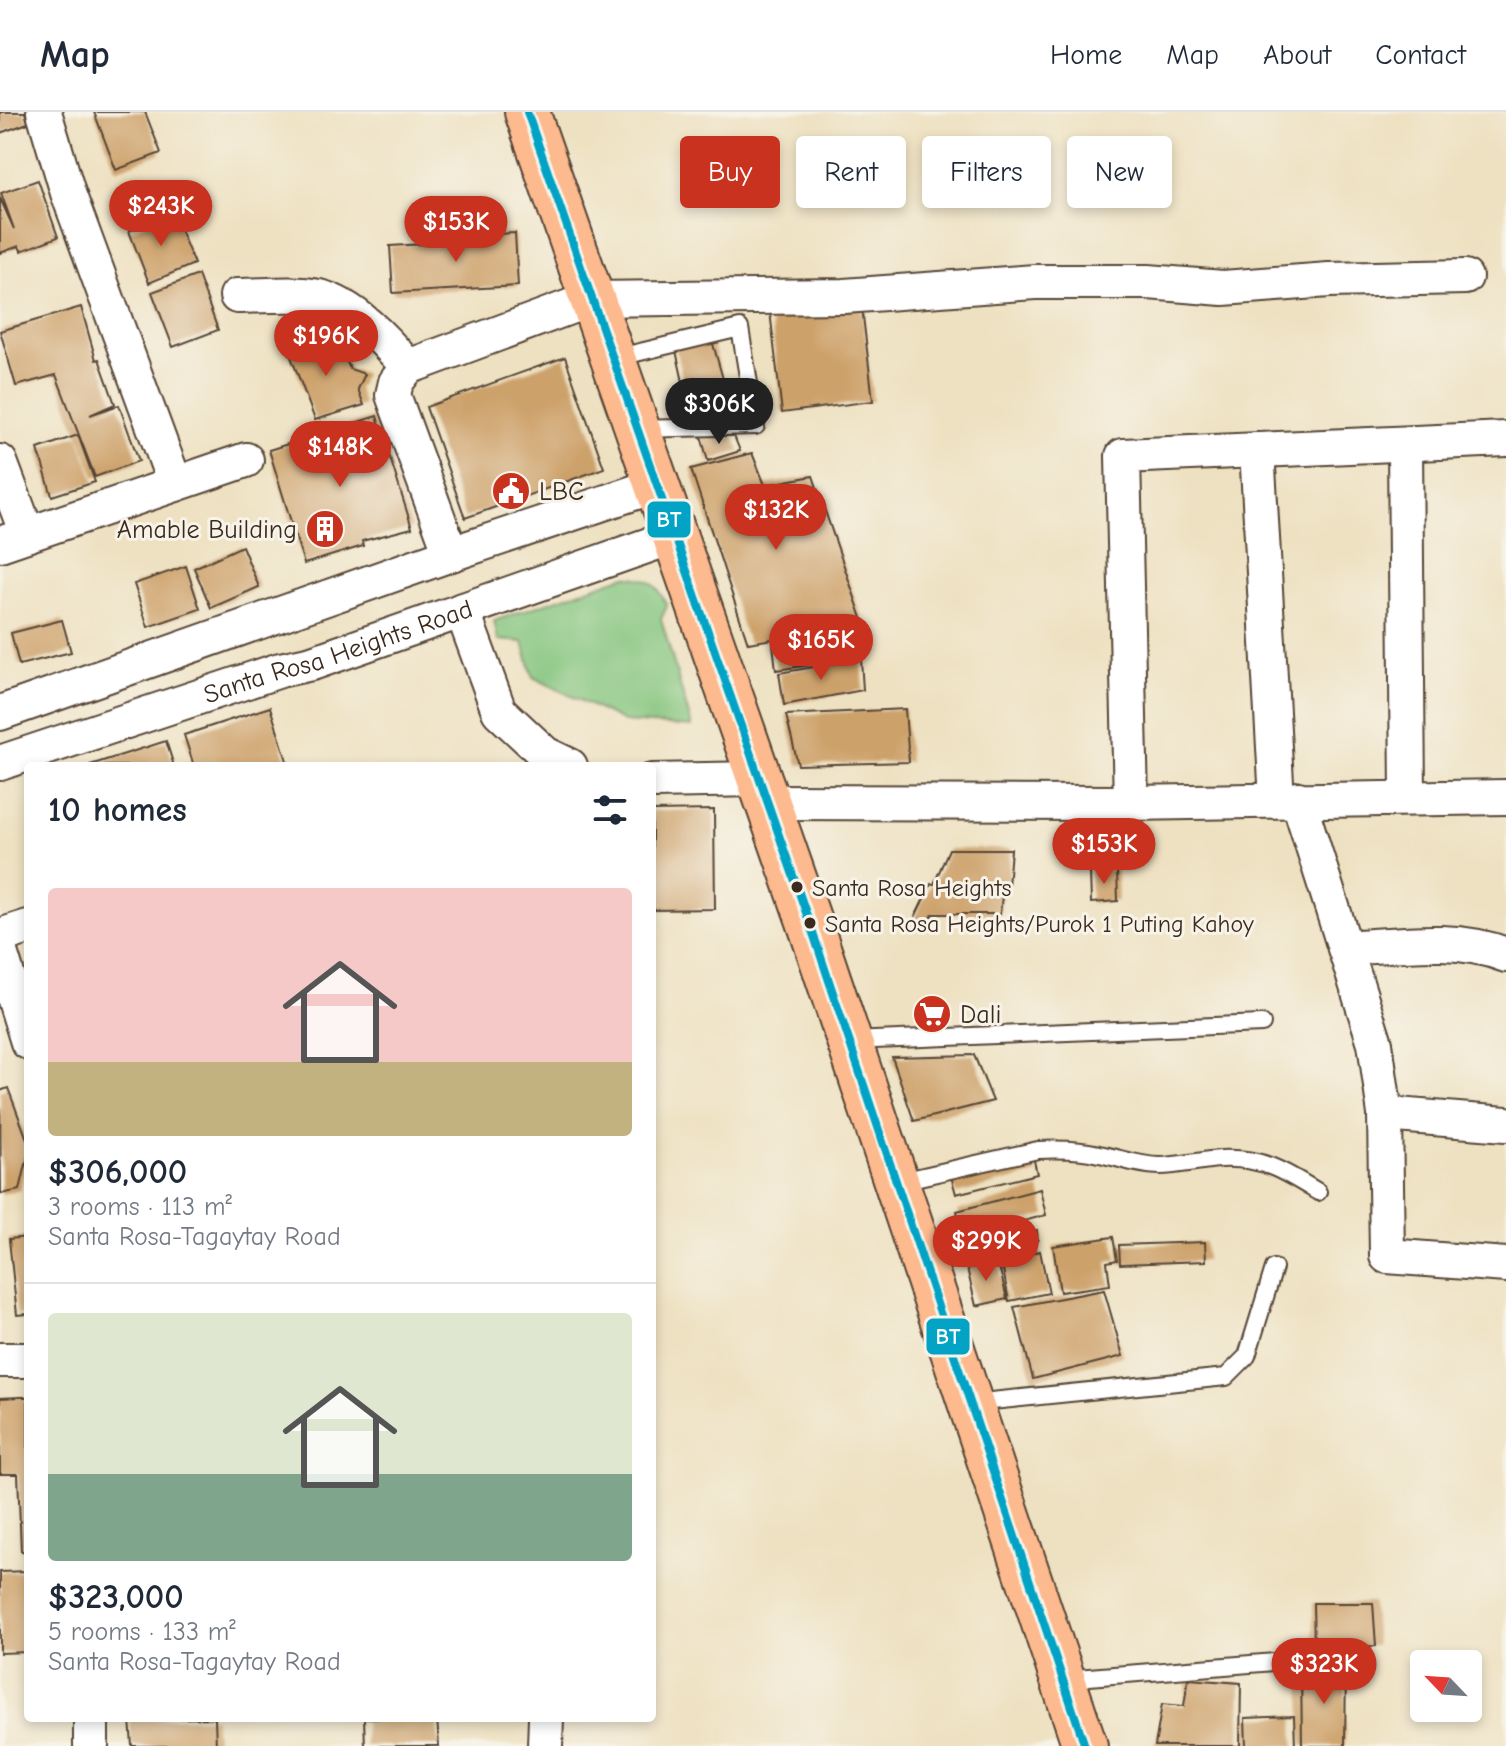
<!DOCTYPE html>
<meta charset="utf-8">
<style>
body{margin:0;font-family:"Comic Neue",sans-serif;background:#f2f2f3;color:#1f2937;height:100vh;display:flex;flex-direction:column;font-size:30px;white-space:nowrap}
*{box-sizing:border-box;margin:0}
p{font-size:26px;color:#747a83}
.icon{flex:none;width:44px;height:44px;fill:none;stroke:currentColor;stroke-width:2;stroke-linecap:round;stroke-linejoin:round}
.map{position:relative;flex:1;overflow:hidden}
.side{position:absolute;left:24px;top:650px;width:632px;height:960px;display:flex;flex-direction:column;background:#fff;border-radius:8px;box-shadow:0 4px 12px #0003}
.side>*{flex:none}
.hud{position:absolute;left:680px;top:24px;width:706px;height:72px;display:flex;gap:16px}
.needle{width:52px;rotate:295deg}
.controls{position:absolute;left:1410px;top:1538px;display:grid;gap:16px}
.controls a{display:grid;place-items:center;width:72px;height:72px;border-radius:8px;background:#fff;box-shadow:0 4px 12px #0003;font-size:40px}
.price{position:absolute;translate:-50% -68px;padding:0 18px;border-radius:28px;background:#c8321e;color:#fff;font-size:26px;line-height:52px;filter:drop-shadow(0 2px 4px #0008)}
.price::after{content:'';position:absolute;left:50%;top:48px;width:24px;height:18px;margin-left:-12px;background:inherit;clip-path:polygon(0 0,100% 0,50% 100%)}
.price.current{background:#222;color:#fff}
ul{padding:0;list-style:none}
li{display:grid;align-content:center;gap:16px;height:424px;padding:0 24px}
li+li{border-top:2px solid #e0e1e3}
li span{display:grid;place-items:center;height:248px;border-radius:8px;color:#555}
li>.icon{margin-inline-start:auto}
span .icon{width:144px;height:144px;fill:#fffc;stroke-width:1}
li b{font-size:34px}
h2{display:flex;justify-content:space-between;align-items:center;height:96px;padding:0 24px;font-size:34px}
.pill{padding:0 28px;border-radius:8px;background:#fff;box-shadow:0 4px 12px #0003;font-size:28px;line-height:72px}
.pill.current{background:#c8321e;color:#fff}
header{display:flex;align-items:center;gap:48px;box-sizing:border-box;height:112px;padding:0 40px;background:#fff;border-bottom:2px solid #e0e1e3}
header strong{font-size:38px}
nav{display:flex;gap:44px;margin-inline-start:auto;font-size:28px}
.map>svg:first-child{display:block}
.green{fill:#84c57e;stroke:#60784e;stroke-width:2}
.building{fill:#cda16b}
.lines{fill:none;stroke-linecap:round;stroke-linejoin:round}
.service-casing{stroke:#564536;stroke-width:20}
.minor-casing{stroke:#564536;stroke-width:38}
.primary-casing{stroke:#564536;stroke-width:48}
.service{stroke:#fff;stroke-width:16}
.minor{stroke:#fff;stroke-width:34}
.primary{stroke:#fcba8e;stroke-width:44}
.bus-1-casing{stroke:#f7f3e8;stroke-width:14}
.bus-1{stroke:#03a3c5;stroke-width:8}
.bus-dot{fill:#3b2a1e;stroke:#f7f3e8;stroke-width:3}
.labels{text-anchor:middle;stroke-width:6;stroke-linejoin:round;paint-order:stroke}
.bus-label{font-size:24px;fill:#3b2a1e;stroke:#f7f3e8;text-anchor:start}
.poi-label{font-size:26px;fill:#3b2a1e;stroke:#f7f3e8;text-anchor:start}
.street-label{font-size:26px;fill:#3b2a1e;stroke:#f7f3e8}
.line-badge{stroke:#f7f3e8;stroke-width:3}
.badge-label{font-size:22px;text-anchor:middle;font-weight:bold;fill:#fff}
</style>
<header>
<strong>Map</strong>
<nav><a>Home</a><a>Map</a><a>About</a><a>Contact</a></nav>
</header>
<div class="map">
<svg width="1506" height="1634" viewBox="0 0 1506 1634">
<rect width="100%" height="100%" fill="#f7f3e8"/>
<filter id="ink" filterUnits="userSpaceOnUse"><feTurbulence type="fractalNoise" baseFrequency=".0125" numOctaves="2"/><feDisplacementMap in="SourceGraphic" scale="16" xChannelSelector="R" yChannelSelector="G"/><feConvolveMatrix kernelMatrix="1 2 1 2 8 2 1 2 1" color-interpolation-filters="sRGB"/></filter>
<filter id="wash" filterUnits="userSpaceOnUse"><feTurbulence type="fractalNoise" baseFrequency=".006" numOctaves="4" result="noise"/><feDisplacementMap in="SourceGraphic" scale="32" xChannelSelector="R" yChannelSelector="G"/><feGaussianBlur stdDeviation="1.8" result="paint"/><feColorMatrix in="noise" values="0 0 0 0 0 0 0 0 0 0 0 0 0 0 0 0 0 1.4 0 .05"/><feComposite in="paint" operator="in"/></filter>
<g filter="url(#wash)">
<rect width="100%" height="100%" fill="#eee1c1"/>
<!-- green -->
<path class="green" d="M625,464C652,467 656,470 667,494L661,507L692,615L624,610L533,565L523,530L498,528L494,509Z"/>
<g id="blocks">
<!-- building -->
<path class="building" d="M0,0H25L28,11L0,21Z
M94,0H145L161,41L116,58Z
M38,68L58,125L21,139L19,134L0,141V86L14,117L1,81Z
M173,100L194,152L149,171L129,119Z
M515,121L518,174L393,181L390,134L442,131L441,125Z
M198,163L218,218L173,235L152,180Z
M861,187L873,289L782,301L770,199Z
M81,195L96,248L99,247L115,292L90,303L119,293L139,349L95,365L56,263L16,274L0,219Z
M311,225L343,241L350,257L365,262L358,277L364,293L315,308L287,234Z
M711,225L723,267L685,279L675,234Z
M565,245L604,356L465,406L426,295Z
M377,304L412,416L362,429L363,434L304,452L269,338Z
M78,323L95,370L52,384L38,337Z
M701,324H734L740,339L708,349Z
M752,341L765,373L813,364L864,512L748,531L691,357Z
M242,434L259,475L211,496L194,456Z
M186,454L200,497L148,515L134,472Z
M62,508L71,540L19,553L11,521Z
M859,519L863,545L776,558L773,532Z
M861,547L863,578L784,593L779,561Z
M270,595L288,652L281,654H194L184,623Z
M905,597L909,650L798,653L786,603Z
M166,629L174,654H90V653Z
M714,698L715,797L652,798V699Z
M949,737H1011L1008,775H1003L1000,802H933L929,811L914,807L931,772H934Z
M1117,758L1118,789L1091,791L1090,759Z
M974,943L993,989L914,1009L892,945Z
M8,976L28,1030V1044L20,1078L1,1082L0,979Z
M1033,1044L1037,1062L956,1082L951,1064Z
M1040,1077L1046,1103L964,1125L957,1099Z
M1037,1118L1038,1129L1024,1132L1022,1121Z
M28,1125V1202L17,1203L9,1127Z
M1113,1125L1117,1148L1107,1150L1110,1173L1060,1180L1053,1134Z
M1205,1130L1206,1149L1120,1152L1119,1133Z
M1040,1139L1049,1181L1009,1189L1001,1147Z
M978,1149L980,1154L998,1150L1007,1187L976,1194L966,1152Z
M1104,1178L1123,1244L1033,1267L1014,1195Z
M21,1285H28V1439H21L18,1362H0V1286Z
M28,1459V1540L0,1541V1460Z
M1313,1491H1373L1376,1534L1314,1537Z
M1346,1553L1345,1634H1302L1301,1555Z
M1188,1567L1241,1571L1240,1634H1155L1162,1592L1184,1594Z
M1294,1604L1295,1634H1246L1245,1606Z
M215,1606L216,1634H132L130,1607Z
M364,1606H437L439,1634H365Z"/>
</g>
</g>
<g filter="url(#ink)">
<use href="#blocks" fill-opacity="0" stroke="#564536" stroke-width="2"/>
<g class="lines">
<defs>
<path id="service" d="M615,246L740,216L756,314L638,317
M850,929L1262,912
M897,1070L1038,1038C1058,1037 1079,1037 1099,1042C1120,1046 1139,1054 1160,1054C1180,1054 1201,1048 1221,1047C1262,1045 1284,1059 1318,1080
M972,1291L1226,1265L1247,1244L1274,1156
M1064,1567L1336,1545"/>
<g id="minor">
<path d="M44,0L68,81L175,372"/>
<path d="M237,184C263,184 293,180 319,185C353,193 386,229 408,255"/>
<path d="M1405,332L1408,685"/>
<path d="M1257,338L1277,688"/>
<path d="M0,350L27,422"/>
<path d="M0,432L246,348"/>
<path d="M451,442L393,283L396,270L408,255L591,187L844,184L1035,170H1148L1223,176L1329,168L1465,165"/>
<path d="M462,498L499,599L545,642L570,654"/>
<path d="M0,601L451,442L657,373"/>
<path id="s1" d="M0,651L280,558L312,551L675,424"/>
<path d="M652,669L759,667"/>
<path d="M1298,687L1375,931L1385,1002L1387,1144L1506,1153"/>
<path d="M767,690L1131,691L1506,685"/>
<path d="M1131,691L1123,344L1506,327"/>
<path d="M0,824L28,815"/>
<path d="M1345,836C1399,833 1455,823 1506,843"/>
<path d="M0,840L28,930"/>
<path d="M1385,1002L1506,1012"/>
<path d="M0,1248H28"/>
<path d="M91,1606V1634"/>
<path d="M545,1634L546,1606"/>
</g>
<path id="primary" d="M527,0L811,815L1085,1634"/>
</defs>
<!-- service casing -->
<use href="#service" class="service-casing"/>
<!-- minor casing -->
<use href="#minor" class="minor-casing"/>
<!-- primary casing -->
<use href="#primary" class="primary-casing"/>
<!-- service -->
<use href="#service" class="service"/>
<!-- minor -->
<use href="#minor" class="minor"/>
<!-- primary -->
<use href="#primary" class="primary"/>
<defs>
<path id="bus-1" d="M527,0L811,815L1085,1634"/>
</defs>
<!-- bus-1 casing -->
<use href="#bus-1" class="bus-1-casing"/>
<!-- bus-1 -->
<use href="#bus-1" class="bus-1"/>
</g>
</g>
<!-- icons -->
<defs>
<symbol id="civic-disc" viewBox="-11 -11 22 22"><circle r="9.5" fill="#c8321e" stroke="#f7f3e8"/><path d="M-.6-6.5H3V-4.5H.6V-3L4-1V1h2V6H-6V1h2V-1L-.6-3ZM-1.2 2.5V6h2.4V2.5Z" fill="#fff"/></symbol>
<symbol id="building-disc" viewBox="-11 -11 22 22"><circle r="9.5" fill="#c8321e" stroke="#f7f3e8"/><path d="M-4-6H4V6H1V3H-1V6H-4ZM-2.5-4.3h1.7v1.8h-1.7ZM.8-4.3h1.7v1.8H.8ZM-2.5-1h1.7V.8h-1.7ZM.8-1h1.7V.8H.8Z" fill="#fff"/></symbol>
<symbol id="supermarket-disc" viewBox="-11 -11 22 22"><circle r="9.5" fill="#c8321e" stroke="#f7f3e8"/><path d="M-6-5.5h2.5l.6 2H6L4.5 2H-2.5L-4.4-4H-6ZM-1.5 3.2a1.3 1.3 0 1 0 .1 0ZM3 3.2a1.3 1.3 0 1 0 .1 0Z" fill="#fff"/></symbol>
</defs>
<g fill-rule="evenodd">
<use href="#civic-disc" x="489" y="357" width="44" height="44"/>
<use href="#building-disc" x="303" y="395" width="44" height="44"/>
<use href="#supermarket-disc" x="910" y="880" width="44" height="44"/>
</g>
<!-- markers -->
<g class="bus-dot">
<circle cx="797" cy="775" r="7"/>
<circle cx="810" cy="811" r="7"/>
</g>
<g class="labels">
<!-- bus labels -->
<g class="bus-label">
<text x="812" y="784">Santa Rosa Heights</text>
<text x="825" y="820">Santa Rosa Heights/Purok 1 Puting Kahoy</text>
</g>
<!-- poi labels -->
<g class="poi-label">
<text x="539" y="388">LBC</text>
<text x="297" y="426" text-anchor="end">Amable Building</text>
<text x="960" y="911">Dali</text>
</g>
<!-- street labels -->
<g class="street-label">
<text dy="9" stroke="none"><textPath href="#s1" startOffset="356">Santa Rosa Heights Road</textPath></text>
</g>
</g>
<g class="line-badge">
<rect x="646" y="388" width="46" height="39" rx="8" fill="#03a3c5"/>
<rect x="925" y="1205" width="46" height="39" rx="8" fill="#03a3c5"/>
</g>
<g class="badge-label">
<text x="669" y="415">BT</text>
<text x="948" y="1232">BT</text>
</g>
</svg>
<div class="controls">
<a><svg class="needle" viewBox="-14 -14 28 28"><path d="M0-13l5 13h-10z" fill="#e53935"/><path d="M0 13l5-13h-10z" fill="#747a83"/></svg></a>
</div>
<b class="price" style="left:161px;top:136px">$243K</b>
<b class="price" style="left:456px;top:152px">$153K</b>
<b class="price" style="left:326px;top:266px">$196K</b>
<b class="price current" style="left:719px;top:334px">$306K</b>
<b class="price" style="left:340px;top:377px">$148K</b>
<b class="price" style="left:776px;top:440px">$132K</b>
<b class="price" style="left:821px;top:570px">$165K</b>
<b class="price" style="left:1104px;top:774px">$153K</b>
<b class="price" style="left:986px;top:1171px">$299K</b>
<b class="price" style="left:1324px;top:1594px">$323K</b>
<div class="hud">
<a class="pill current">Buy</a>
<a class="pill">Rent</a>
<a class="pill">Filters</a>
<a class="pill">New</a>
</div>
<section class="side">
<h2>10 homes<svg class="icon" aria-label="filters" viewBox="0 0 24 24"><path d="M4 7h16M4 17h16"/><circle cx="9" cy="7" r="2"/><circle cx="15" cy="17" r="2"/></svg></h2>
<ul>
<li><span style="background:linear-gradient(#f6c9c9 70%,#c2b280 0)"><svg class="icon" aria-label="home" viewBox="0 0 24 24"><path d="M3 11l9-7 9 7M6 9v11h12V9"/></svg></span><div><b>$306,000</b><p>3 rooms · 113 m²</p><p>Santa Rosa-Tagaytay Road</p></div></li>
<li><span style="background:linear-gradient(#dfe7d0 65%,#7fa58c 0)"><svg class="icon" aria-label="home" viewBox="0 0 24 24"><path d="M3 11l9-7 9 7M6 9v11h12V9"/></svg></span><div><b>$323,000</b><p>5 rooms · 133 m²</p><p>Santa Rosa-Tagaytay Road</p></div></li>
</ul>
</section>
</div>
